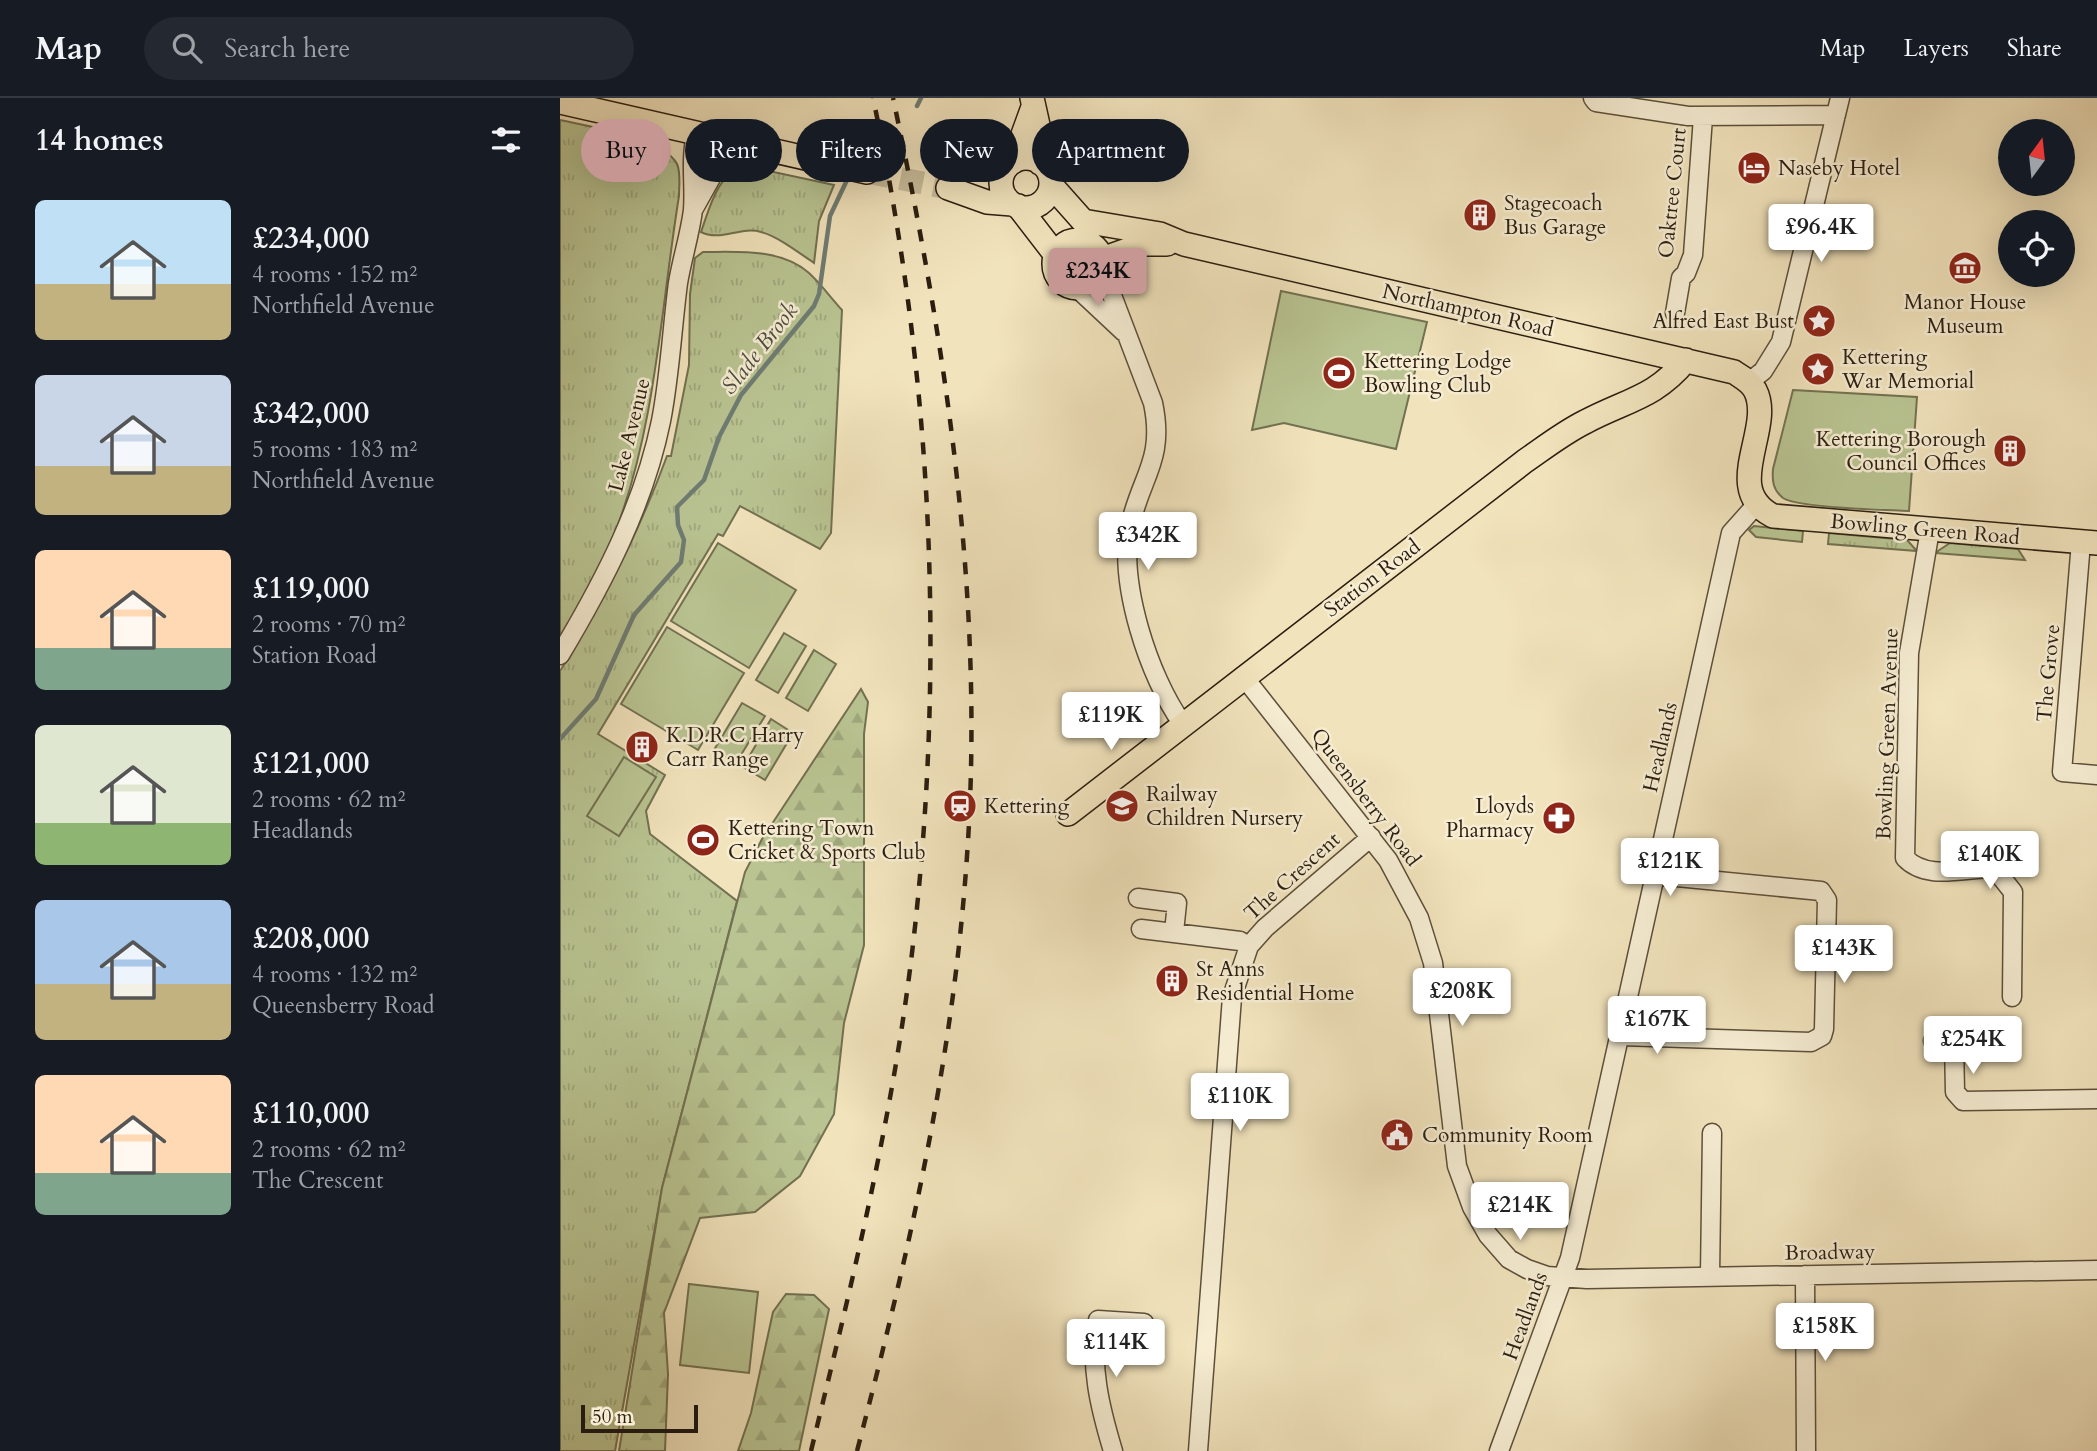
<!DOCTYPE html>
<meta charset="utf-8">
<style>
body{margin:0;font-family:Cardo,serif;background:#242831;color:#f1f3f6;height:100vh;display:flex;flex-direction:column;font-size:26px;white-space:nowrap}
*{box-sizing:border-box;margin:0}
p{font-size:23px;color:#9ea1a6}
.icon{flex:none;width:38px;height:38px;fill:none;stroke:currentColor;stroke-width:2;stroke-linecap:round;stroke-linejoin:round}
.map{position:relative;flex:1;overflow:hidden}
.details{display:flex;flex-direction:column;background:#171b24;width:560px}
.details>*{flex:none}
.hud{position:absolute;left:21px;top:21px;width:665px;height:63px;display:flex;gap:14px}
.needle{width:46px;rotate:15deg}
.fabs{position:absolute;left:1438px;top:21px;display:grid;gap:14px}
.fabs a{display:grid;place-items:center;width:77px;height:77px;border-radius:50%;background:#171b24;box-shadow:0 7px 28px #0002;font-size:35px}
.scale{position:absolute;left:21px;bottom:18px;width:117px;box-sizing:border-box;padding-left:7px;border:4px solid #2b1e10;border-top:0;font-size:19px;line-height:24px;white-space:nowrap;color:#2b1e10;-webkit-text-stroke:5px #f6edd3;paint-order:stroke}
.price{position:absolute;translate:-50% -60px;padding:0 16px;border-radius:7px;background:#fff;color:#222;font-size:23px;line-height:46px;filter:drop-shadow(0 2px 4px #0008)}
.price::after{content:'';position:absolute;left:50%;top:42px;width:21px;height:16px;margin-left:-10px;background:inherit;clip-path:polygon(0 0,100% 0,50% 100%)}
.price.selected{background:#c59692;color:#111}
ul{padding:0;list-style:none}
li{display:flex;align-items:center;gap:21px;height:175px;padding:0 35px}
li span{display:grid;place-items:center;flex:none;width:196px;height:140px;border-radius:10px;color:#555}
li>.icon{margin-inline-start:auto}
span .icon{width:84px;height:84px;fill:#fffc;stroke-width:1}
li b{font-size:30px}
h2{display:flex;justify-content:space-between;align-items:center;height:84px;padding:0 35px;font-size:30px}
.chip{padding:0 24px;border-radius:32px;background:#171b24;box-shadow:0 7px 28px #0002;font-size:24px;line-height:63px}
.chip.selected{background:#c59692;color:#111}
header{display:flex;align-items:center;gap:42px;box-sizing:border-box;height:98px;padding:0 35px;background:#171b24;border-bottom:2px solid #363941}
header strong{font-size:33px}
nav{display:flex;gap:38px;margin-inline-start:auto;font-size:24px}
.search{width:490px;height:63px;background:#242831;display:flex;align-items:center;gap:18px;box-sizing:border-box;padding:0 24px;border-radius:38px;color:#9ea1a6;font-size:26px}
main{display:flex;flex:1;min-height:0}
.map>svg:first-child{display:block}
.grass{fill:url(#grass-tufts);stroke:#727151;stroke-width:2}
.forest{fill:url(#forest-firs);stroke:#727151;stroke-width:2}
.green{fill:#b9c492;stroke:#727151;stroke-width:2}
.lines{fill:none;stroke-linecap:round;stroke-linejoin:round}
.stream{stroke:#6f7d74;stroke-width:4.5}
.major-tunnel{stroke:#c9bc9a;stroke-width:23;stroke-dasharray:23 11;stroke-linecap:butt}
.minor-casing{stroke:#5c4f3b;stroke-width:21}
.major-casing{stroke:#2b1e10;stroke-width:26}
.minor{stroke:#f6edd3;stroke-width:18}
.major{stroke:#f1e3bc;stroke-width:23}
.rail{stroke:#2b1e10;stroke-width:4.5;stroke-dasharray:12 12;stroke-linecap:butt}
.labels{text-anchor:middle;stroke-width:5;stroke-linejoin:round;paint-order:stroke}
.poi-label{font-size:21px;fill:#2b1e10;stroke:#f6edd3;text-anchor:start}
.street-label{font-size:21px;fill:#2b1e10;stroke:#f6edd3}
.water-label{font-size:23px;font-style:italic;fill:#4d4e42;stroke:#f6edd3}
</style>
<header>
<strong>Map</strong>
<div class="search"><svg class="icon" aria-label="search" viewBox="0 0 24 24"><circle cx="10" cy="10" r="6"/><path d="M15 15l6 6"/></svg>Search here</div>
<nav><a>Map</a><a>Layers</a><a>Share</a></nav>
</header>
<main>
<section class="details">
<h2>14 homes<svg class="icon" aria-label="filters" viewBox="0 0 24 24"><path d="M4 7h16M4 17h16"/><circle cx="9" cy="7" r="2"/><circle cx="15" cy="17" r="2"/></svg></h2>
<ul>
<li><span style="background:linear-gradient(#bfe0f5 60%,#c2b280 0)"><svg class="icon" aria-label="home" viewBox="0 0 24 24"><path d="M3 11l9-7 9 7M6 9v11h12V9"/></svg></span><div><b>£234,000</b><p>4 rooms · 152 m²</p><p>Northfield Avenue</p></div></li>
<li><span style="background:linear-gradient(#c9d6e8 65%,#c2b280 0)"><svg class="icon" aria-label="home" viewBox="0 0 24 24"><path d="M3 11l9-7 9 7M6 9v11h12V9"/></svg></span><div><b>£342,000</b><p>5 rooms · 183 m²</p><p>Northfield Avenue</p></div></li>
<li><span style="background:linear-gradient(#ffd9b3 70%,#7fa58c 0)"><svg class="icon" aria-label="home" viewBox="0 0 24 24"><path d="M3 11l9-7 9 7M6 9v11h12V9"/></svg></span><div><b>£119,000</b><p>2 rooms · 70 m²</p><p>Station Road</p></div></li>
<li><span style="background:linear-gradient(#dfe7d0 70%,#8fb573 0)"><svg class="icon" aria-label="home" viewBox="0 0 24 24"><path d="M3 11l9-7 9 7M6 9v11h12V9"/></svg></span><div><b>£121,000</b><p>2 rooms · 62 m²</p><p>Headlands</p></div></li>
<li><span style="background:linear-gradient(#a9c7e8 60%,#c2b280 0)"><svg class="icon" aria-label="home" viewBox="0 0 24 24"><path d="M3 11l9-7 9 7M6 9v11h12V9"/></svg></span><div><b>£208,000</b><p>4 rooms · 132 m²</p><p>Queensberry Road</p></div></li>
<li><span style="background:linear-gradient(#ffd9b3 70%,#7fa58c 0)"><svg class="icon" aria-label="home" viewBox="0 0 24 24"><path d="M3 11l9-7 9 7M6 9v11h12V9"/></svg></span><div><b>£110,000</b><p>2 rooms · 62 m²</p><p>The Crescent</p></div></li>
</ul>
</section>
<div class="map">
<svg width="1537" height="1353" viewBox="0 0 1537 1353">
<defs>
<pattern id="grass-tufts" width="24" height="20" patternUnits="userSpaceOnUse" patternTransform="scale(1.75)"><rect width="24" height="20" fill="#b9c492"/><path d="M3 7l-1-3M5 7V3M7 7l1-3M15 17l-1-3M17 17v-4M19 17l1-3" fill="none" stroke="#9fa87d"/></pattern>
<pattern id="forest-firs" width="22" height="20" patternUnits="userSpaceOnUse" patternTransform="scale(1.75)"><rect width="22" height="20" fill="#b9c492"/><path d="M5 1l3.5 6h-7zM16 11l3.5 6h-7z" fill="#9fa87d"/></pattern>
</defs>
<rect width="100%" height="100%" fill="#f1e3bc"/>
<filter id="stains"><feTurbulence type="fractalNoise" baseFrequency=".00286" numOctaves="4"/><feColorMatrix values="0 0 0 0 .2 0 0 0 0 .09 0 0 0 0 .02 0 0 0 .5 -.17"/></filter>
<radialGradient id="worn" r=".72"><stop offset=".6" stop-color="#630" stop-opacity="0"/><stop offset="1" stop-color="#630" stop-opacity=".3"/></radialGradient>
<!-- grass -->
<path class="grass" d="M0,22C27,28 104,40 117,66C121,75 119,88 119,98C101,209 96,327 56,432C41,471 20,506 0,541Z
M186,68L274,87L259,123L254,165C239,155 219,139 201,134C181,128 160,144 141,134C150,109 157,75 186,68Z
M143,154C177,154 221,150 249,175C261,186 271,200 282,212L271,435L260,451L180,408L163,438L158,436L38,636L105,677L86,713L90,736L177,803L102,1090L55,1353H0V573C43,505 79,434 107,358H111L129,267L130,196L135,160Z
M1194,428L1243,433L1242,444L1196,439L1189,432Z
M1269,435L1347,442L1357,453L1268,446Z
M1390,445L1458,451L1465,462L1375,455Z"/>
<!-- forest -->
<path class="forest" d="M301,591L308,604L304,636V847L284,925L274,1016L240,1078L195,1114L140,1120L104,1215L108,1276L105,1353H59L102,1090L185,774L202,741Z
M226,1196L254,1197L269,1211L239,1353H178L191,1315L213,1214Z"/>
<!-- green -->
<path class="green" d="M721,193L867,224L836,351L724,325L692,332Z
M1233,292L1357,299L1349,413C1326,412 1237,410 1223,400C1213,392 1212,383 1213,371Z
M158,445L236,492L189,570L111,523Z
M107,529L184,575L138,652L61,606Z
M224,535L246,548L218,595L196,582Z
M254,552L276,566L248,613L226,600Z
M182,605L205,618L176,665L154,652Z
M211,621L233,635L205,682L183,669Z
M64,659L96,679L59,738L27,718Z
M129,1186L198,1194L189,1275L120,1267Z"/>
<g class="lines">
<!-- stream -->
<path class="stream" d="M357,8L361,0
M306,62L316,51
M0,641L36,601L74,517L121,464L124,442L118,427L117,409L144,382L159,339L181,297L254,208L259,196L270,118L287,82"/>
<!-- major-tunnel -->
<path class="major-tunnel" d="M307,74L388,90"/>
<defs>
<path id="minor" d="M1033,0L1036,4L1128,18L1276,17
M133,112L157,69L165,45
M542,171L593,305C605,362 581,378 570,428C558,485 589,579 622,625
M517,190L564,234
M1115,215L1121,180L1126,175L1133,157L1143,19
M1189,284L1203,273L1221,244L1280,0
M1370,432L1349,555L1345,760C1367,783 1403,770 1434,770L1453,794L1452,899
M1521,444L1502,674L1537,677
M0,557C43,485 84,407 101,323C110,277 112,231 118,185C122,161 130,136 133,112C135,87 130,62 136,38
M683,578L828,762L859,820L873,865L897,1068L912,1109L928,1137L949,1161L967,1171L987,1178L1027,1181L1537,1172
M578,800L617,805L614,834
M581,831L680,843L689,848
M1061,938L1251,944L1262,938L1264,931L1267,802L1261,793L1096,777
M1373,943L1418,945
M1394,944L1395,994L1403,1003L1537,1001
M1245,1177L1246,1353
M1150,1178L1152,1035
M553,1353C540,1310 529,1266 538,1222L584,1225
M638,1353L672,899L689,848L705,830L811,739
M939,1353L1010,1160L1171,435L1196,407"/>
<path id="major" d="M472,0L480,36V65
M0,4L307,74
M441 85a25 25 0 1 1 50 0a25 25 0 1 1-50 0Z
M453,64L473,9
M491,87L523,123
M388,90L427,104L452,106
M458,108L495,156
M523,123L600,136L624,146L1174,274C1181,279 1190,283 1195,292C1215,330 1160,391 1213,418L1537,445
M494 166a24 24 0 1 1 48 0a24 24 0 1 1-48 0Z
M542,161L584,146H607
M508,716L965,363C984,350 1003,335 1025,324C1066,302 1095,300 1126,262"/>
</defs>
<!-- minor casing -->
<use href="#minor" class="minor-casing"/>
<!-- major casing -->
<use href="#major" class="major-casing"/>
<!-- minor -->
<use href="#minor" class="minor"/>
<!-- major -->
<use href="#major" class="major"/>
<!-- rail -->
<path class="rail" d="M251,1353C291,1189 332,1023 352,855C386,569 373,281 313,0
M297,1353C349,1154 393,964 407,758C425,504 386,248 333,0"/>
</g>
<!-- icons -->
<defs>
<symbol id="hotel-disc" viewBox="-11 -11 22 22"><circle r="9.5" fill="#8f2418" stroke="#f6edd3"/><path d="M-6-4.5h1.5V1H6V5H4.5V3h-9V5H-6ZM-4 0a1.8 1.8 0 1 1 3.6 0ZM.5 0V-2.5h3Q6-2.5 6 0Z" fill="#fff"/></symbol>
<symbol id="building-disc" viewBox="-11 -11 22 22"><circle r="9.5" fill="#8f2418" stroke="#f6edd3"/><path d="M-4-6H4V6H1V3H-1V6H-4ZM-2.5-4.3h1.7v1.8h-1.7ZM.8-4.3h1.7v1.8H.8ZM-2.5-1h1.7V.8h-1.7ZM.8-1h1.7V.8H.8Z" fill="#fff"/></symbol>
<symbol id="museum-disc" viewBox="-11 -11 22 22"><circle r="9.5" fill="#8f2418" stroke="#f6edd3"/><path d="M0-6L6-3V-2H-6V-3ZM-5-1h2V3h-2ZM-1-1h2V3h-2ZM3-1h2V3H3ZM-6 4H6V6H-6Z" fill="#fff"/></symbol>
<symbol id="sight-disc" viewBox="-11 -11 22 22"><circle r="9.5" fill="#8f2418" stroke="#f6edd3"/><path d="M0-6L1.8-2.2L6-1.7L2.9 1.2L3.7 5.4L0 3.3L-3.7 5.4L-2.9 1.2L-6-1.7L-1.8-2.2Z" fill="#fff"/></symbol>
<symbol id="stadium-disc" viewBox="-11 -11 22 22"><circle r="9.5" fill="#8f2418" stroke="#f6edd3"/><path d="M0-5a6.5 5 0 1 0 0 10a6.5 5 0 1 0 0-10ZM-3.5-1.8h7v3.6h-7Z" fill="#fff"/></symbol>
<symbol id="station-disc" viewBox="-11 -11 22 22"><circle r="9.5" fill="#8f2418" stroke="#f6edd3"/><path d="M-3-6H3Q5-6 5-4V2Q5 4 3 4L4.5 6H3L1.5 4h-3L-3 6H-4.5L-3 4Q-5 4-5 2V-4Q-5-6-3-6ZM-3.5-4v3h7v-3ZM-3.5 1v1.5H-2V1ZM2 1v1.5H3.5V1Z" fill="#fff"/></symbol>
<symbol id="school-disc" viewBox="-11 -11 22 22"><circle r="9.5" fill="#8f2418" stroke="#f6edd3"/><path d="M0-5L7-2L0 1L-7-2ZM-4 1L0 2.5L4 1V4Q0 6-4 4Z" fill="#fff"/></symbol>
<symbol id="pharmacy-disc" viewBox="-11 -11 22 22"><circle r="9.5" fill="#8f2418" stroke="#f6edd3"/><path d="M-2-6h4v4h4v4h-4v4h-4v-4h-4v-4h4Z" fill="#fff"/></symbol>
<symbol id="civic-disc" viewBox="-11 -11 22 22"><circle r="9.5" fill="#8f2418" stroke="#f6edd3"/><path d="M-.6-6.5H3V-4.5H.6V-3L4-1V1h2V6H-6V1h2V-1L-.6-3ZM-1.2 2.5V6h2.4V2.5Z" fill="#fff"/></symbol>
</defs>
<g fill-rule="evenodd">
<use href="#hotel-disc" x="1175" y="51" width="38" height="38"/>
<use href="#building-disc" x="901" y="98" width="38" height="38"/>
<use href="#museum-disc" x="1386" y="151" width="38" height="38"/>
<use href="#sight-disc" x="1240" y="204" width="38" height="38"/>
<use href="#sight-disc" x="1239" y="252" width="38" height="38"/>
<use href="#stadium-disc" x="760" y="256" width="38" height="38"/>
<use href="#building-disc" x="1431" y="334" width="38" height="38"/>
<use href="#building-disc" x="63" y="630" width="38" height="38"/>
<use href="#station-disc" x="381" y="689" width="38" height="38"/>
<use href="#school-disc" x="543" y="689" width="38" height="38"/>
<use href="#pharmacy-disc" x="980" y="701" width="38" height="38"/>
<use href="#stadium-disc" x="124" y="723" width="38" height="38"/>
<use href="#building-disc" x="593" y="864" width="38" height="38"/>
<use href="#civic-disc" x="818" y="1018" width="38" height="38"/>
</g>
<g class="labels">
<!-- poi labels -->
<g class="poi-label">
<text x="1218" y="77">Naseby Hotel</text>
<text x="944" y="112">Stagecoach<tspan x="944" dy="24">Bus Garage</tspan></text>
<text x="1405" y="211" text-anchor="middle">Manor House<tspan x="1405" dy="24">Museum</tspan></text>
<text x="1234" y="230" text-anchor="end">Alfred East Bust</text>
<text x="1282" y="266">Kettering<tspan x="1282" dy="24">War Memorial</tspan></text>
<text x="804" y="270">Kettering Lodge<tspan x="804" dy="24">Bowling Club</tspan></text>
<text x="1426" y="348" text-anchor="end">Kettering Borough<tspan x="1426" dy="24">Council Offices</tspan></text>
<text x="106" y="644">K.D.R.C Harry<tspan x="106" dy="24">Carr Range</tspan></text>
<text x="586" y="703">Railway<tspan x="586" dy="24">Children Nursery</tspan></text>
<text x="424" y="715">Kettering</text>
<text x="974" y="715" text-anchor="end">Lloyds<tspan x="974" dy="24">Pharmacy</tspan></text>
<text x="168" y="737">Kettering Town<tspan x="168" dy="24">Cricket &amp; Sports Club</tspan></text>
<text x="636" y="878">St Anns<tspan x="636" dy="24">Residential Home</tspan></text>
<text x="862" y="1044">Community Room</text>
</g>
<!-- street labels -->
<g class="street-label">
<text transform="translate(1112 95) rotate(-84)" y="7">Oaktree Court</text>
<text transform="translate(908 212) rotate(13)" y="7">Northampton Road</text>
<text transform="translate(69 337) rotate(-76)" y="7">Lake Avenue</text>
<text transform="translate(1365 431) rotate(5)" y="7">Bowling Green Road</text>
<text transform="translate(812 480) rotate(-37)" y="7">Station Road</text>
<text transform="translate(1488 575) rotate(-85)" y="7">The Grove</text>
<text transform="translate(1327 636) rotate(-88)" y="7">Bowling Green Avenue</text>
<text transform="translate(1100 649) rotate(-77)" y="7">Headlands</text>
<text transform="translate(806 699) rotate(53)" y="7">Queensberry Road</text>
<text transform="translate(732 778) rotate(-42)" y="7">The Crescent</text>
<text transform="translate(1270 1154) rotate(-1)" y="7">Broadway</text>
<text transform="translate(965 1218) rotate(-70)" y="7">Headlands</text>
</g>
<!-- water labels -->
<g class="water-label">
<text transform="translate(199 250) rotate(-52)" y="8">Slade Brook</text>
</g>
</g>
<rect width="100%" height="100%" filter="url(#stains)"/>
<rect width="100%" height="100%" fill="url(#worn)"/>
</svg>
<div class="fabs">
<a><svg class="needle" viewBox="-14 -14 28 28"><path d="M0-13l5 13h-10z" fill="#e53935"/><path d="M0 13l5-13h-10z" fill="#9ea1a6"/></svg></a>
<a><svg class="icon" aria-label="locate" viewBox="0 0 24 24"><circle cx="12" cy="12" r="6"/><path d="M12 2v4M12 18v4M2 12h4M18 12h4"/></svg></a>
</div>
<div class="scale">50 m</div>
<b class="price" style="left:1261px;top:166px">£96.4K</b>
<b class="price selected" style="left:538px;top:210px">£234K</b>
<b class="price" style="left:588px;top:474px">£342K</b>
<b class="price" style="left:551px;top:654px">£119K</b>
<b class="price" style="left:1430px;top:793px">£140K</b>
<b class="price" style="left:1110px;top:800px">£121K</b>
<b class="price" style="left:1284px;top:887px">£143K</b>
<b class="price" style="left:902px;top:930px">£208K</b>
<b class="price" style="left:1097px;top:958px">£167K</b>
<b class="price" style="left:1413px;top:978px">£254K</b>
<b class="price" style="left:680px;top:1035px">£110K</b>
<b class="price" style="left:960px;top:1144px">£214K</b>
<b class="price" style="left:1265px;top:1265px">£158K</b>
<b class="price" style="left:556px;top:1281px">£114K</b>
<div class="hud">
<a class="chip selected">Buy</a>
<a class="chip">Rent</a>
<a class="chip">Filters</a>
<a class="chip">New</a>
<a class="chip">Apartment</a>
</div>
</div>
</main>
